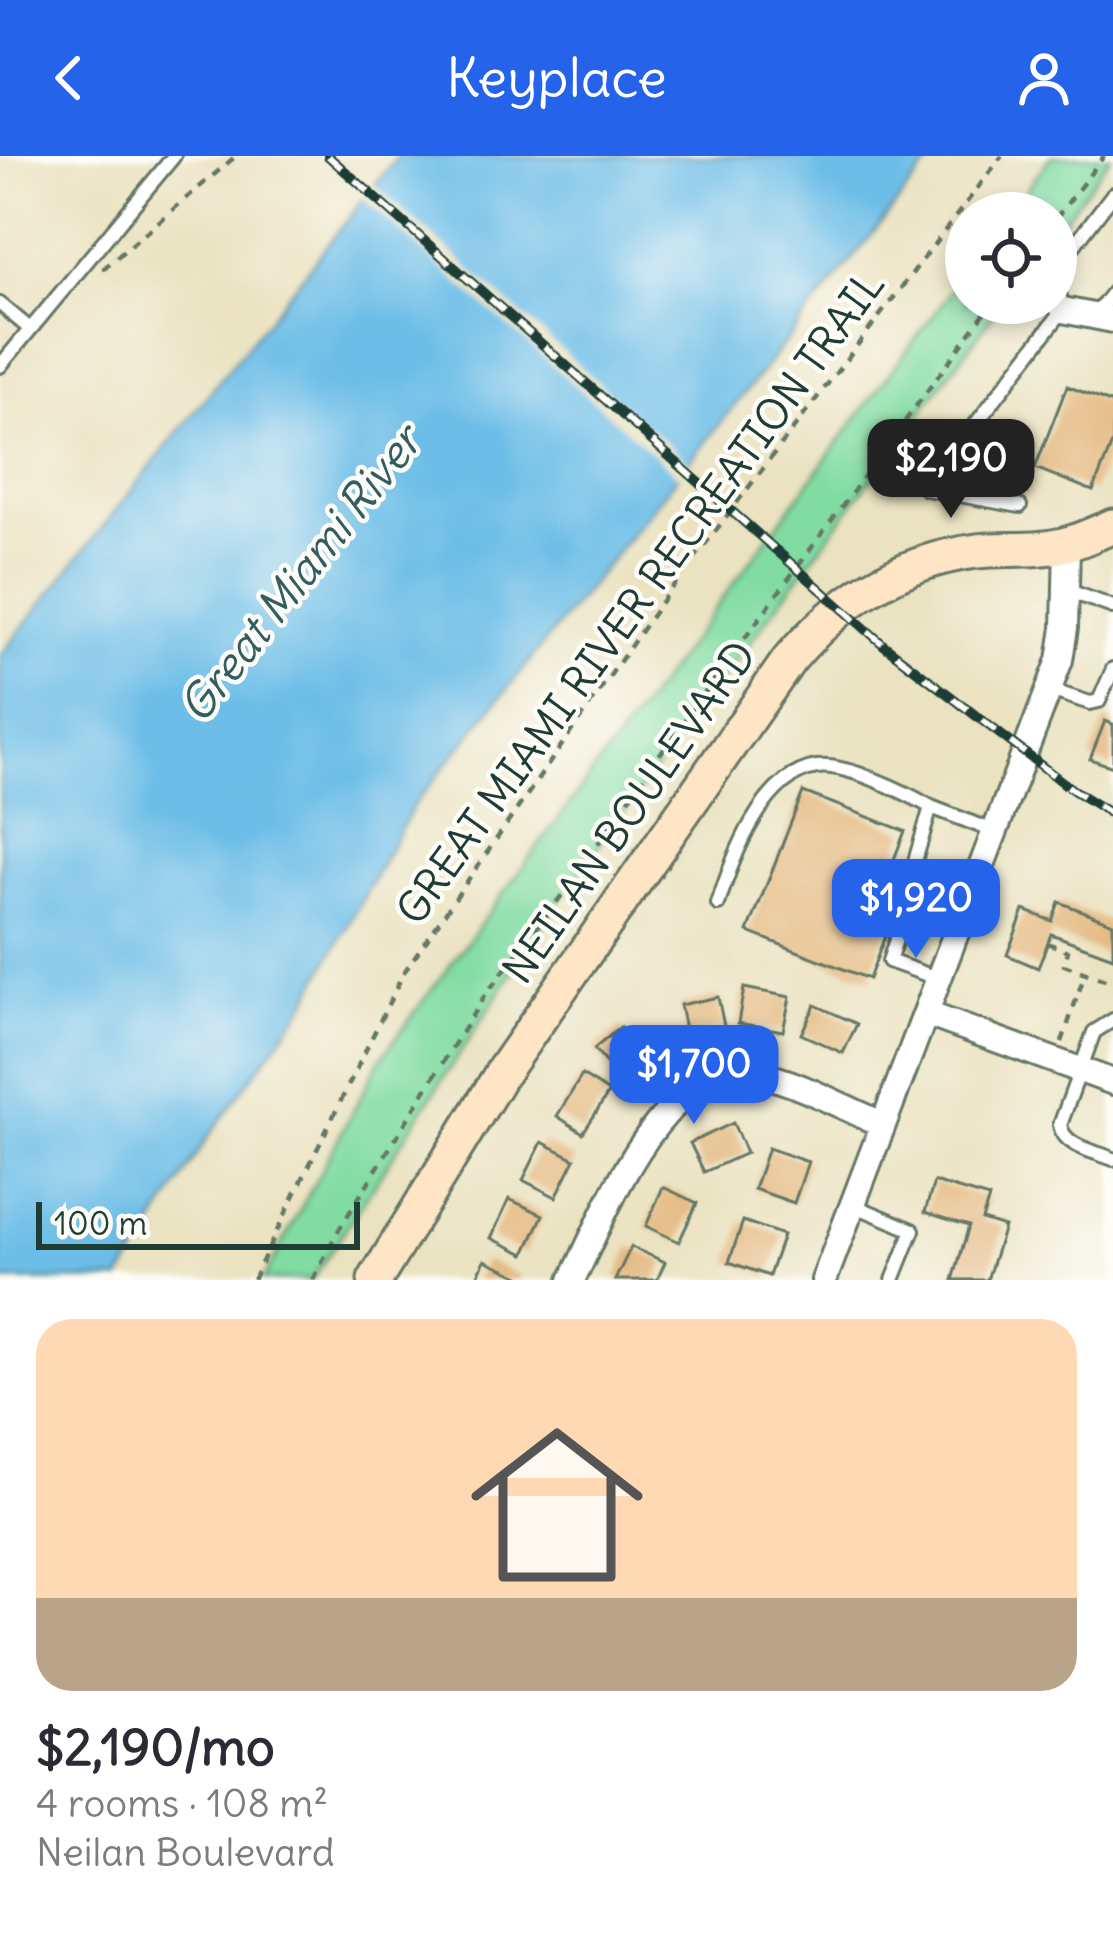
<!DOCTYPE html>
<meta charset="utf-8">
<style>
body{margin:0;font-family:Delius,sans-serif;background:#f7f7f7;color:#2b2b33;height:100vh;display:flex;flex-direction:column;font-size:45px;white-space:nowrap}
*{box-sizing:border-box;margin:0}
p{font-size:39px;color:#7c7c81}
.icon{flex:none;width:66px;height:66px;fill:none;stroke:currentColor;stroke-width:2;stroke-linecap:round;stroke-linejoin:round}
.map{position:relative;height:1124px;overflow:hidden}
.drawer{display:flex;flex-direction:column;background:#fff;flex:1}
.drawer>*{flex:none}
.tools{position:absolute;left:945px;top:36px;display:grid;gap:24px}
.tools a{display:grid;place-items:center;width:132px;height:132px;border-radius:50%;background:#fff;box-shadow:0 6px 18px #0003;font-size:60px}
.scale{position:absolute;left:36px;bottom:30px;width:324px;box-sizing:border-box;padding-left:12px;border:6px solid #1f3d34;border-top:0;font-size:33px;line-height:42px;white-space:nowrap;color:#1f3d34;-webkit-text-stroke:9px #fdfcf7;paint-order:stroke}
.price{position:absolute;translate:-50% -102px;padding:0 27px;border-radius:24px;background:#2563eb;color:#fff;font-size:39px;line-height:78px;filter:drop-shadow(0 3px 6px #0008)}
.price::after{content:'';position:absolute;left:50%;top:72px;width:36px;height:27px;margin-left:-18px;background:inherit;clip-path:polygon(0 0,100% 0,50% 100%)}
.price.current{background:#222;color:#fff}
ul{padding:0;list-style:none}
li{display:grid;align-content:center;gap:24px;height:636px;padding:0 36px}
li span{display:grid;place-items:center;height:372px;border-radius:36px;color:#555}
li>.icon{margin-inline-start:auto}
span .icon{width:216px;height:216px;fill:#fffc;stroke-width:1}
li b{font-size:51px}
header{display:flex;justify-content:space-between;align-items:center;height:156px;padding:0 36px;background:#2563eb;color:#fff;font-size:54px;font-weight:600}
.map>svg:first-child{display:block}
.green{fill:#81dca2;stroke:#508c6b;stroke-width:3}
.water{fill:#6cbde7;stroke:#467d8e;stroke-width:3}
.pier{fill:#eae2c0}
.building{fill:#e5bb84}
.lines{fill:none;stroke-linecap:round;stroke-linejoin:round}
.lane-casing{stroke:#667765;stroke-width:18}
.street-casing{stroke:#667765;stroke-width:30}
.secondary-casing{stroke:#667765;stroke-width:39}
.path{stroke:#667765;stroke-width:4.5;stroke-dasharray:9 9;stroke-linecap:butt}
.lane{stroke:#fff;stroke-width:12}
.street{stroke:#fff;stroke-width:24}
.secondary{stroke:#fde5c5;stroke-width:33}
.rail-casing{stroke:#1f3d34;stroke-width:10}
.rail{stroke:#fdfcf7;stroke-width:6;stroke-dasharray:18;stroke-linecap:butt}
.labels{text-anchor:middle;stroke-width:9;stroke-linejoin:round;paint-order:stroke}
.street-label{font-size:42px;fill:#1f3d34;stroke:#fdfcf7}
.water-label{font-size:45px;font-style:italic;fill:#325d61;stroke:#fdfcf7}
</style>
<header><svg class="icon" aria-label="back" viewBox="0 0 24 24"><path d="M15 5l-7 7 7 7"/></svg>Keyplace<svg class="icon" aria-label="person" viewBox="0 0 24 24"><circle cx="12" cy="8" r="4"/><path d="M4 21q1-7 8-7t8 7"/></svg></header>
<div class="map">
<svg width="1113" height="1124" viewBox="0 0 1113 1124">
<rect width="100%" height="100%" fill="#fdfcf7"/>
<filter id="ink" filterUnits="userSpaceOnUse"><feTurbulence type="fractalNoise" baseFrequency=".00833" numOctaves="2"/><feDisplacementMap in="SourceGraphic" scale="24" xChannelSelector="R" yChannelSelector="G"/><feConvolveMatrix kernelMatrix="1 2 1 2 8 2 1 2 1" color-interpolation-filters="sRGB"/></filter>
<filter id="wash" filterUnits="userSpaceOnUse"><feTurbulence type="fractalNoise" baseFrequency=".004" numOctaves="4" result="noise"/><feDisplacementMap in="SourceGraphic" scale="48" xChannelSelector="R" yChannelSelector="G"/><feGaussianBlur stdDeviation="2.7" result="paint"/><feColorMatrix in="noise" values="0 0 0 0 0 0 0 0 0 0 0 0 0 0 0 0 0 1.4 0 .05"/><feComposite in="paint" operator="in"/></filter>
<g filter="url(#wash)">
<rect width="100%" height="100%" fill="#eae2c0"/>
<!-- green -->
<path class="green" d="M1051,0H1111L1056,74V57H1009Z
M966,115V147H1002L569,730L312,1124H263L381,902Z"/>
<!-- water -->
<path class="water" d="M398,0H935L413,650L303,852L208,981L121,1124H0V500Z"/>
<!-- pier -->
<path class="pier" d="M370,25L694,311L683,324L359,39Z"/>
<g id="blocks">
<!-- building -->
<path class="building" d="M1067,230L1113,248V285L1093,335L1035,312Z
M1105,565L1113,568V611L1090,603Z
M803,636L905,675L870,765L888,772L869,823L748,776Z
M1059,746L1113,767V801L1051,778L1038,812L1007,799L1024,754L1052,765Z
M744,832L790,841L783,875L738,867Z
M718,841L724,870L686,878L680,849Z
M815,849L857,868L843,897L801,878Z
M620,871L647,902L620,924L594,893Z
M582,919L609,936L583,977L557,960Z
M733,967L746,997L704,1016L690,987Z
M542,986L575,1003L556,1041L523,1024Z
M768,992L808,1006L794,1047L754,1033Z
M934,1026L989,1042L982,1064L1004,1071L987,1124H953L969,1070L925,1056Z
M663,1031L697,1047L679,1086L646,1070Z
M509,1043L543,1059L525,1098L491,1082Z
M743,1065L783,1079L769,1120L729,1106Z
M631,1091L665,1106L657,1124H615Z
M485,1104L520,1120L518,1124H476Z"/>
</g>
</g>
<g filter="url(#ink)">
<use href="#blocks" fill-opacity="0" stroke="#667765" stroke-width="3"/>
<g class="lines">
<defs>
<path id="lane" d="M1056,113L1113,38
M0,148L30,173
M1095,159L1113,136
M0,210L174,0
M1020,350L926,333L1063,154L1056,124
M1066,434L1113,451
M1050,534L1090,547L1099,545L1113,513
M931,651L996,676
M718,748C732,703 762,619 817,611C846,607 905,636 931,651L907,732V750
M939,823L889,805L907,750L962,768
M1113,864L1094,876L1060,969C1064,991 1094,995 1113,1003
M853,1049L913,1074L893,1124"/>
<path id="street" d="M1063,154L1113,164
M927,858L1113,926
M572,1124C608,1054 660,901 761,919C796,925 848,954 882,968
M824,1124L1060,504L1065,472L1067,389"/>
<path id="secondary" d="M375,1124L503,915L789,504C839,445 898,405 977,395C1007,392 1041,396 1070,387C1084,383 1099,376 1113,370"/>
</defs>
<!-- lane casing -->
<use href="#lane" class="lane-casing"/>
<!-- street casing -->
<use href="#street" class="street-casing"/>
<!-- secondary casing -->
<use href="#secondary" class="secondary-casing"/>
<!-- path -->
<path class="path" d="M1056,62L1104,0
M103,113L236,0
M1047,787L1068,795L1064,809L1113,827
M1062,886L1085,817
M253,1124L404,816L664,442L1002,0
M313,1124L335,1080L483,842L569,730L669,585L992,147"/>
<!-- lane -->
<use href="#lane" class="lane"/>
<!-- street -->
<use href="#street" class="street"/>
<!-- secondary -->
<use href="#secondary" class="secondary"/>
<defs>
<path id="rail" d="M328,0L885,490L1073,634L1113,659"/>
</defs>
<!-- rail casing -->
<use href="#rail" class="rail-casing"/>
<!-- rail -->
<use href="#rail" class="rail"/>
</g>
</g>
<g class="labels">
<!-- street labels -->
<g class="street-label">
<text transform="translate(640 441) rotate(-54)" y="15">GREAT MIAMI RIVER RECREATION TRAIL</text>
<text transform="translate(629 656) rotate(-55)" y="15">NEILAN BOULEVARD</text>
</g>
<!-- water labels -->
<g class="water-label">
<text transform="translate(300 418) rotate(-52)" y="16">Great Miami River</text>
</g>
</g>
</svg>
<div class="tools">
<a><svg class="icon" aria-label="locate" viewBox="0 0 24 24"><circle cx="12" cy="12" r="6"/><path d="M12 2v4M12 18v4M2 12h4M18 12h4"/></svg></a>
</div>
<div class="scale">100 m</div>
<b class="price current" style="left:951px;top:365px">$2,190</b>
<b class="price" style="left:916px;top:805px">$1,920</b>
<b class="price" style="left:694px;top:971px">$1,700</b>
</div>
<section class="drawer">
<ul>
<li><span style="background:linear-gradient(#ffd9b3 75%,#b9a48a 0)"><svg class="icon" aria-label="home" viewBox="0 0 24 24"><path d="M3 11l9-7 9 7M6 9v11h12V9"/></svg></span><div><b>$2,190/mo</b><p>4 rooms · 108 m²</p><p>Neilan Boulevard</p></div></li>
</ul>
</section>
